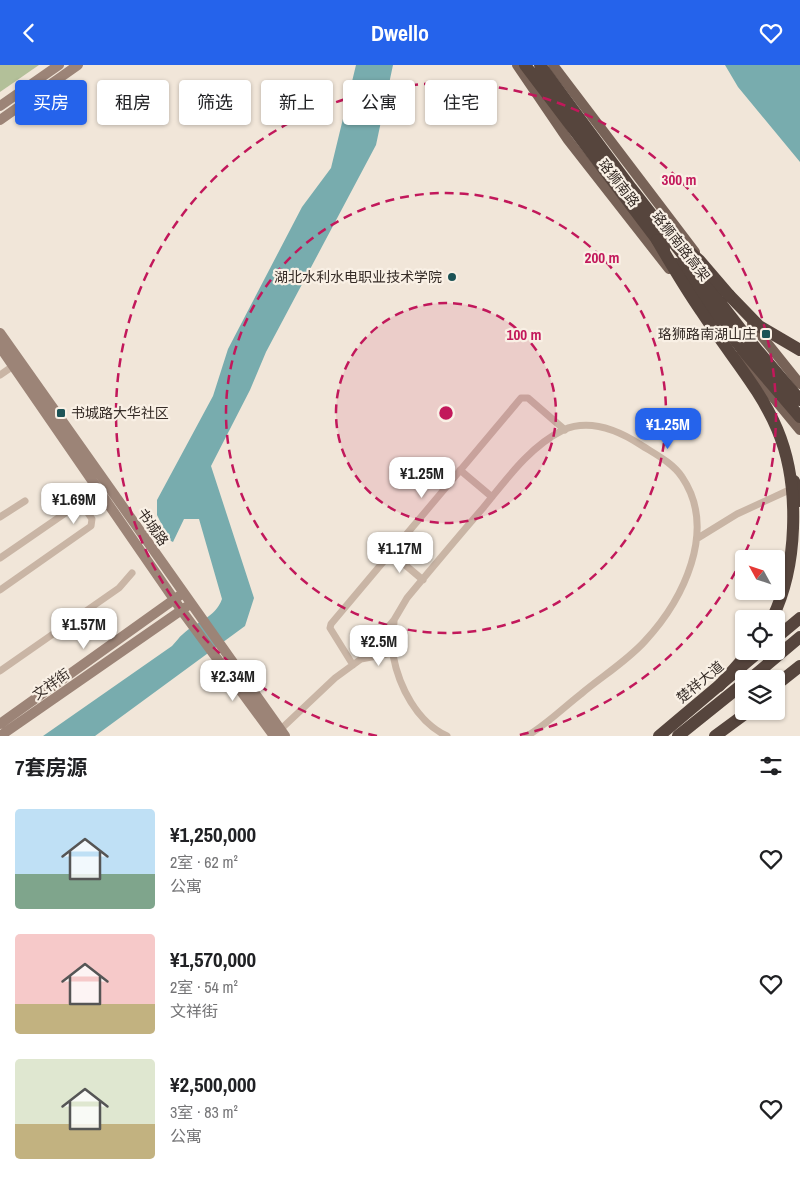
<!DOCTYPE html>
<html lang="zh">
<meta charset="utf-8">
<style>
body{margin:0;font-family:"Archivo Narrow","Noto Sans SC",sans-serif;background:#f6f6f6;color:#202124;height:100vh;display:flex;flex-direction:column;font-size:19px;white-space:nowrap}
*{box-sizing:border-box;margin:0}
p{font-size:16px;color:#757577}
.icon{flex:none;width:28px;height:28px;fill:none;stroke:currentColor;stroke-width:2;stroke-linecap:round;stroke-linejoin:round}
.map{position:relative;height:671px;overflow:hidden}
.side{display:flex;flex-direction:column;background:#fff;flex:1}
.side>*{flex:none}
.banner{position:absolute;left:15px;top:15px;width:500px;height:45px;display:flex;gap:10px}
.needle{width:32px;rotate:310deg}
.fabs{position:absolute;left:735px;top:485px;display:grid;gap:10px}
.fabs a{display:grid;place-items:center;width:50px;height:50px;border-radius:5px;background:#fff;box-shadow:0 1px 4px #0004;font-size:25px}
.price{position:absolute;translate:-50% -42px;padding:0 11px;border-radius:10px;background:#fff;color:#222;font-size:16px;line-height:32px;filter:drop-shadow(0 1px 2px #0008)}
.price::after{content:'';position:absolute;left:50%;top:30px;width:15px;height:11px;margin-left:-8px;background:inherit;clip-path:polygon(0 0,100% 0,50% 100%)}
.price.current{background:#2563eb;color:#fff}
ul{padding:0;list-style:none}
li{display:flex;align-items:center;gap:15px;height:125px;padding:0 15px}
li span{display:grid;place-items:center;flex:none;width:140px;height:100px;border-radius:5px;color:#555}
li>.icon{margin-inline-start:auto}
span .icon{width:60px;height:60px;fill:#fffc;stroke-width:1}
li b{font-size:21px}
h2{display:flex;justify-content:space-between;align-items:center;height:60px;padding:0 15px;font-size:21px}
.tag{padding:0 18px;border-radius:5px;background:#fff;box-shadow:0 1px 4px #0004;font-size:18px;line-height:45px}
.tag.current{background:#2563eb;color:#fff}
header{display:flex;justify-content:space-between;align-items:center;height:65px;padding:0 15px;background:#2563eb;color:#fff;font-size:22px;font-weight:700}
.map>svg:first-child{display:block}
.green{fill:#b3c099}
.water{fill:#78acae}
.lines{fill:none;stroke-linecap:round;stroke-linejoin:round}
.street{stroke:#c9b5a5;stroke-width:7}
.secondary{stroke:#9c8477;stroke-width:10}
.primary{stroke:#776257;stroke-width:10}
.highway{stroke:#56453d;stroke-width:12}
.highway-bridge{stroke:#56453d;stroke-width:12}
.ring{fill:none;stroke:#c2185b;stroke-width:2.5;stroke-dasharray:9 6}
.poi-dot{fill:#1c5356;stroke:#f9f0e5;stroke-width:2}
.labels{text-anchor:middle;stroke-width:4.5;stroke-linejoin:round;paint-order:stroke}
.street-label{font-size:14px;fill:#352b26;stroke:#f9f0e5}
.poi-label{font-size:14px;fill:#352b26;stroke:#f9f0e5;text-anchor:end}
.centre{fill:#c2185b;stroke:#f9f0e5;stroke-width:2.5}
.ring-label{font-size:15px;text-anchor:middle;font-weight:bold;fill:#c2185b;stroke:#f9f0e5;stroke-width:4.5;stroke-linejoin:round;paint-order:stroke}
</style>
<header><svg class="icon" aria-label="back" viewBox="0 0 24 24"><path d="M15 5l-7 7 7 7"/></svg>Dwello<svg class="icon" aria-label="heart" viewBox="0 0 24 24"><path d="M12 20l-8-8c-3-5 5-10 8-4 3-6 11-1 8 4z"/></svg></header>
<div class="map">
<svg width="800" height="671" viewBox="0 0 800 671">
<rect width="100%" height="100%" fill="#f1e6d9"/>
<!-- green -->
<path class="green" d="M0,0H39L0,27Z"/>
<!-- water -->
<path class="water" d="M356,0H393L376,80L266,287L250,325L211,401L254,533L245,561L95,671H43L172,581C176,577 179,572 183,569C197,556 215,553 222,534L199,454H184L173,477L159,470L163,462L157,450V435L213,331L228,284L302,142L331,103Z
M725,0H800V97L738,22Z"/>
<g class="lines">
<!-- street -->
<path class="street" d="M0,310L16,299
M460,405L492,432
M0,452L25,436
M698,473L737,449L787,426
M391,488L423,515
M0,493L77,440L84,442L92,454L91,461L0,525
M394,556C394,566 391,580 393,590C399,622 417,657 447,671
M361,594L392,588
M353,600L330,563L331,559L521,333H528L565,365
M0,606L119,523L132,508
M281,664L335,613L361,594L394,555L407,533C432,503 457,473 483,443C506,415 529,382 563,365C590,353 618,365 641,380C655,389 673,398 682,412C718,465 683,535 645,576C627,596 601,612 581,629C563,643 546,660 527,671"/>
<!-- secondary -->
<path class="secondary" d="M0,41L59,0
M0,55L78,0
M0,268L285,671
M0,282L182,546L274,671
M0,659L179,531
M0,671L186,542"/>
<!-- primary -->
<path class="primary" d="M517,0L568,75L669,204
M553,0L695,187
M752,259L800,319
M739,291L800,365"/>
<!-- highway -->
<path class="highway" d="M525,0L664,184
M540,0L631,123L753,280L800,335
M676,199L746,289L800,352
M729,230L759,261L800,285
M794,416L800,436
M776,573L800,553
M750,614L800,572
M776,620L800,601
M659,671L760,586
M678,671L744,618"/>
<!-- highway-bridge -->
<path class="highway-bridge" d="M667,167L699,195L729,230
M657,175C671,199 685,223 701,246C753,325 797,359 793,463C792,494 786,525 772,554
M719,621L750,586
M715,671L749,646"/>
</g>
<!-- distance rings -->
<circle cx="446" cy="348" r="110" fill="#c2185b" fill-opacity=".12"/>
<g class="ring">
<circle cx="446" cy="348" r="110"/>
<circle cx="446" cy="348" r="220"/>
<path d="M377 671A330 330 0 1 1 515 671"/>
</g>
<!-- markers -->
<g class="poi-dot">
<circle cx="452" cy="212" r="5"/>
<rect x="761" y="264" width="10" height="10" rx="2.5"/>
<rect x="56" y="343" width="10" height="10" rx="2.5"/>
</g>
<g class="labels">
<!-- street labels -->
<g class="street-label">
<text transform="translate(619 118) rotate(52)" y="5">珞狮南路</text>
<text transform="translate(681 181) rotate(52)" y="5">珞狮南路高架</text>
<text transform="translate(153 462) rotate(55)" y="5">书城路</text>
<text transform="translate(700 617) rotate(-40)" y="5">楚祥大道</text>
<text transform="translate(51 619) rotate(-35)" y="5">文祥街</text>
</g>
<!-- poi labels -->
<g class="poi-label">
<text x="442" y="217">湖北水利水电职业技术学院</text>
<text x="756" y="274">珞狮路南湖山庄</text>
<text x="71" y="353" text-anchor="start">书城路大华社区</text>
</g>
</g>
<circle cx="446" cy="348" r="8" class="centre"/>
<g class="ring-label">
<text x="679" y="120">300 m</text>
<text x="602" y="198">200 m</text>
<text x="524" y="275">100 m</text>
</g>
</svg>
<div class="fabs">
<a><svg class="needle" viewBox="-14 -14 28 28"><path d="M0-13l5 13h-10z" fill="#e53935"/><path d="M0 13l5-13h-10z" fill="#757577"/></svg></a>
<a><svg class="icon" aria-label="locate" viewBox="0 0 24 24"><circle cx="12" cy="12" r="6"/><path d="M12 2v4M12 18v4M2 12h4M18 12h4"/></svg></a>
<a><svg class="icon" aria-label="layers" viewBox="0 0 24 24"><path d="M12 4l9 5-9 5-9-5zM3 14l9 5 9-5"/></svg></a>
</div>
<b class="price current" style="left:668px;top:385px">¥1.25M</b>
<b class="price" style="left:422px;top:434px">¥1.25M</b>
<b class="price" style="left:74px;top:460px">¥1.69M</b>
<b class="price" style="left:400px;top:509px">¥1.17M</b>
<b class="price" style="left:84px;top:585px">¥1.57M</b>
<b class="price" style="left:379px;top:602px">¥2.5M</b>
<b class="price" style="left:233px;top:637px">¥2.34M</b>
<div class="banner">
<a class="tag current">买房</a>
<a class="tag">租房</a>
<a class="tag">筛选</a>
<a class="tag">新上</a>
<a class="tag">公寓</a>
<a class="tag">住宅</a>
</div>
</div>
<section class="side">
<h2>7套房源<svg class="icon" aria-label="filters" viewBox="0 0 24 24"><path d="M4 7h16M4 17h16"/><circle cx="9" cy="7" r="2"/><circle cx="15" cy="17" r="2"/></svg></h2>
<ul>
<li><span style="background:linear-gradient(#bfe0f5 65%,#7fa58c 0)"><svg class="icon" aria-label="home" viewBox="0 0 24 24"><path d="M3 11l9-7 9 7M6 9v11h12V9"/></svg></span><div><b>¥1,250,000</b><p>2室 · 62 m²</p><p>公寓</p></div><svg class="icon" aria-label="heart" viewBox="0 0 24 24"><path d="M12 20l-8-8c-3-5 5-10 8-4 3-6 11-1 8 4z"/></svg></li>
<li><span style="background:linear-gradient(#f6c9c9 70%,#c2b280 0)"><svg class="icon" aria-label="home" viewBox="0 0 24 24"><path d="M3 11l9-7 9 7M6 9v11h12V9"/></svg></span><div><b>¥1,570,000</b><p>2室 · 54 m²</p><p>文祥街</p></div><svg class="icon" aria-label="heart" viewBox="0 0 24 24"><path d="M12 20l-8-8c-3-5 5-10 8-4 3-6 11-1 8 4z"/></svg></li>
<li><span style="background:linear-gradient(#dfe7d0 65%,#c2b280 0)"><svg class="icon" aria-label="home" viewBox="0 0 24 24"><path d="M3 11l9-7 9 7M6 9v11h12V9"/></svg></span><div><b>¥2,500,000</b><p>3室 · 83 m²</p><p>公寓</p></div><svg class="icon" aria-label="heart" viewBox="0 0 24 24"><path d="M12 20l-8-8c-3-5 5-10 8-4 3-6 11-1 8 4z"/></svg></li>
</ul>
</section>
